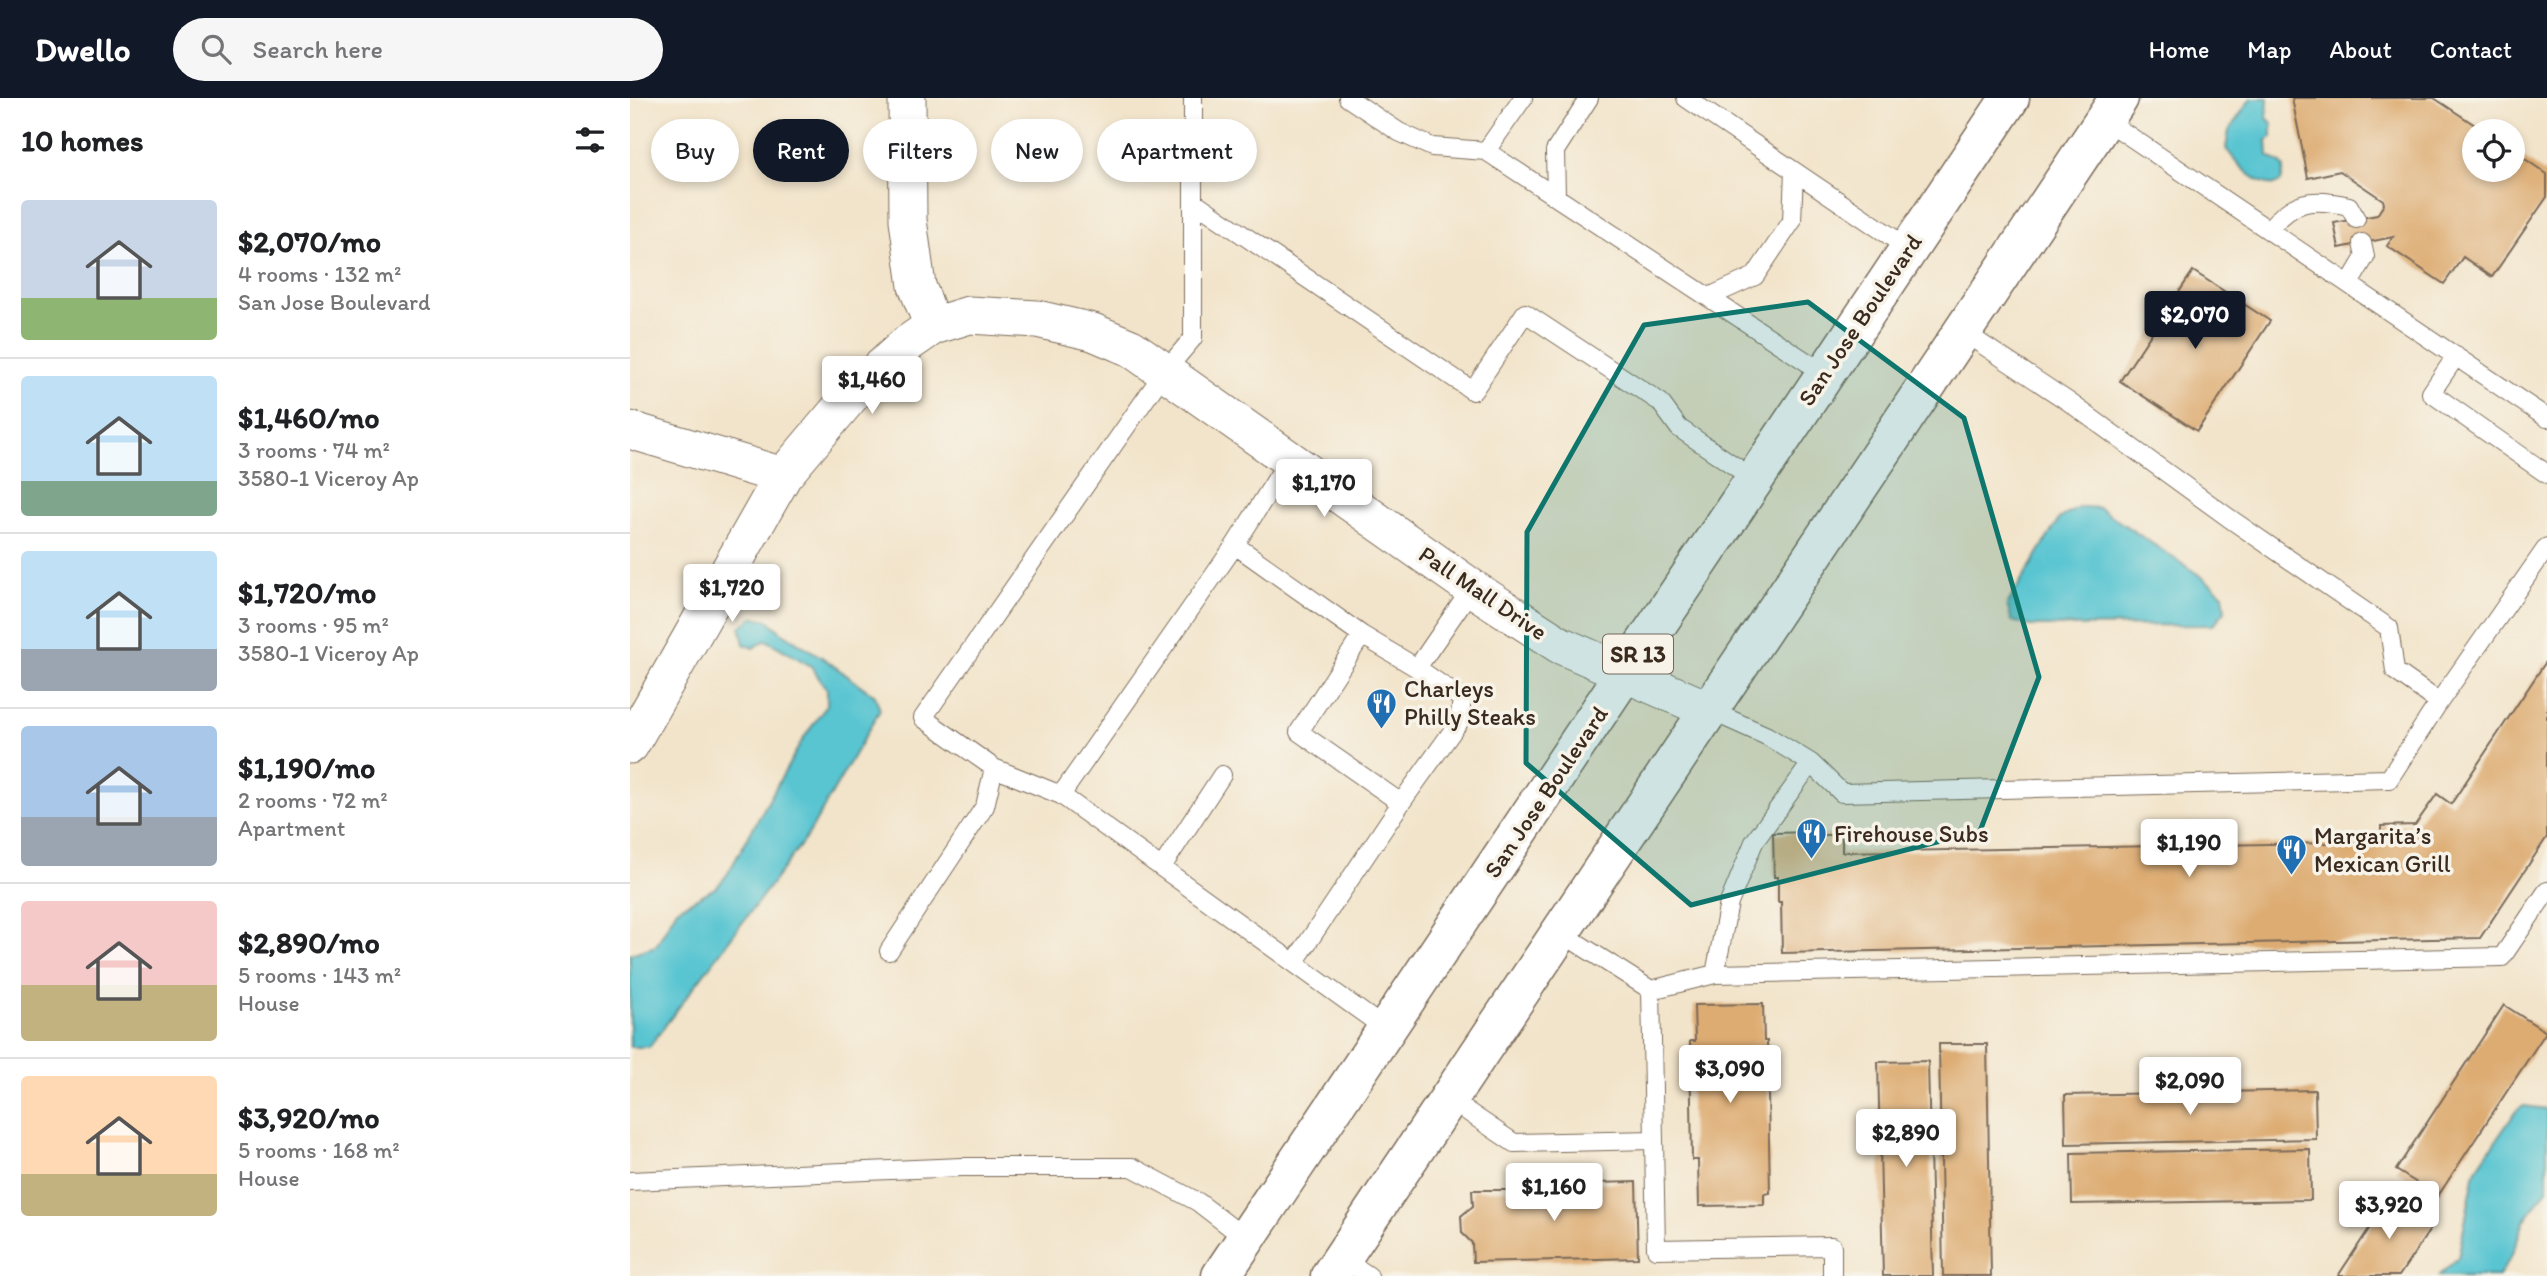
<!DOCTYPE html>
<meta charset="utf-8">
<style>
body{margin:0;font-family:Itim,sans-serif;background:#f6f6f6;color:#202124;height:100vh;display:flex;flex-direction:column;font-size:26px;white-space:nowrap}
*{box-sizing:border-box;margin:0}
p{font-size:23px;color:#757577}
.icon{flex:none;width:38px;height:38px;fill:none;stroke:currentColor;stroke-width:2;stroke-linecap:round;stroke-linejoin:round}
.map{position:relative;flex:1;overflow:hidden}
.sheet{display:flex;flex-direction:column;background:#fff;width:630px}
.sheet>*{flex:none}
.banner{position:absolute;left:21px;top:21px;width:665px;height:63px;display:flex;gap:14px}
.controls{position:absolute;left:1832px;top:21px;display:grid;gap:14px}
.controls a{display:grid;place-items:center;width:63px;height:63px;border-radius:50%;background:#fff;box-shadow:0 4px 10px #0003;font-size:35px}
.price{position:absolute;translate:-50% -60px;padding:0 16px;border-radius:7px;background:#fff;color:#222;font-size:23px;line-height:46px;filter:drop-shadow(0 2px 4px #0008)}
.price::after{content:'';position:absolute;left:50%;top:42px;width:21px;height:16px;margin-left:-10px;background:inherit;clip-path:polygon(0 0,100% 0,50% 100%)}
.price.selected{background:#111827;color:#fff}
ul{padding:0;list-style:none}
li{display:flex;align-items:center;gap:21px;height:175px;padding:0 21px}
li+li{border-top:2px solid #e0e0e0}
li span{display:grid;place-items:center;flex:none;width:196px;height:140px;border-radius:7px;color:#555}
li>.icon{margin-inline-start:auto}
span .icon{width:84px;height:84px;fill:#fffc;stroke-width:1}
li b{font-size:30px}
h2{display:flex;justify-content:space-between;align-items:center;height:84px;padding:0 21px;font-size:30px}
.tag{padding:0 24px;border-radius:32px;background:#fff;box-shadow:0 4px 10px #0003;font-size:24px;line-height:63px}
.tag.selected{background:#111827;color:#fff}
header{display:flex;align-items:center;gap:42px;box-sizing:border-box;height:98px;padding:0 35px;background:#111827;color:#fff}
header strong{font-size:33px}
nav{display:flex;gap:38px;margin-inline-start:auto;font-size:24px}
.search{width:490px;height:63px;background:#f6f6f6;display:flex;align-items:center;gap:18px;box-sizing:border-box;padding:0 24px;border-radius:38px;color:#757577;font-size:26px}
main{display:flex;flex:1;min-height:0}
.map>svg:first-child{display:block}
.water{fill:#58c5d1;stroke:#4a7878;stroke-width:2}
.building{fill:#ddac72}
.lines{fill:none;stroke-linecap:round;stroke-linejoin:round}
.service-casing{stroke:#7b6b5a;stroke-width:20}
.minor-casing{stroke:#7b6b5a;stroke-width:39}
.primary-casing{stroke:#7b6b5a;stroke-width:41}
.service{stroke:#fff;stroke-width:18}
.minor{stroke:#fff;stroke-width:37}
.primary{stroke:#fff;stroke-width:38}
.marked{fill:#0f766e;fill-opacity:0.2;stroke:#0f766e;stroke-width:5;stroke-linejoin:round}
.labels{text-anchor:middle;stroke-width:7;stroke-linejoin:round;paint-order:stroke}
.shield{fill:#f7f3e8;stroke:#73665b;stroke-width:2}
.shield-label{font-size:23px;font-weight:bold;fill:#3b2a1e}
.street-label{font-size:24px;fill:#3b2a1e;stroke:#f7f3e8}
.poi-label{font-size:24px;fill:#3b2a1e;stroke:#f7f3e8;text-anchor:start}
</style>
<header>
<strong>Dwello</strong>
<div class="search"><svg class="icon" aria-label="search" viewBox="0 0 24 24"><circle cx="10" cy="10" r="6"/><path d="M15 15l6 6"/></svg>Search here</div>
<nav><a>Home</a><a>Map</a><a>About</a><a>Contact</a></nav>
</header>
<main>
<section class="sheet">
<h2>10 homes<svg class="icon" aria-label="filters" viewBox="0 0 24 24"><path d="M4 7h16M4 17h16"/><circle cx="9" cy="7" r="2"/><circle cx="15" cy="17" r="2"/></svg></h2>
<ul>
<li><span style="background:linear-gradient(#c9d6e8 70%,#8fb573 0)"><svg class="icon" aria-label="home" viewBox="0 0 24 24"><path d="M3 11l9-7 9 7M6 9v11h12V9"/></svg></span><div><b>$2,070/mo</b><p>4 rooms · 132 m²</p><p>San Jose Boulevard</p></div></li>
<li><span style="background:linear-gradient(#bfe0f5 75%,#7fa58c 0)"><svg class="icon" aria-label="home" viewBox="0 0 24 24"><path d="M3 11l9-7 9 7M6 9v11h12V9"/></svg></span><div><b>$1,460/mo</b><p>3 rooms · 74 m²</p><p>3580-1 Viceroy Ap</p></div></li>
<li><span style="background:linear-gradient(#bfe0f5 70%,#9aa5b1 0)"><svg class="icon" aria-label="home" viewBox="0 0 24 24"><path d="M3 11l9-7 9 7M6 9v11h12V9"/></svg></span><div><b>$1,720/mo</b><p>3 rooms · 95 m²</p><p>3580-1 Viceroy Ap</p></div></li>
<li><span style="background:linear-gradient(#a9c7e8 65%,#9aa5b1 0)"><svg class="icon" aria-label="home" viewBox="0 0 24 24"><path d="M3 11l9-7 9 7M6 9v11h12V9"/></svg></span><div><b>$1,190/mo</b><p>2 rooms · 72 m²</p><p>Apartment</p></div></li>
<li><span style="background:linear-gradient(#f6c9c9 60%,#c2b280 0)"><svg class="icon" aria-label="home" viewBox="0 0 24 24"><path d="M3 11l9-7 9 7M6 9v11h12V9"/></svg></span><div><b>$2,890/mo</b><p>5 rooms · 143 m²</p><p>House</p></div></li>
<li><span style="background:linear-gradient(#ffd9b3 70%,#c2b280 0)"><svg class="icon" aria-label="home" viewBox="0 0 24 24"><path d="M3 11l9-7 9 7M6 9v11h12V9"/></svg></span><div><b>$3,920/mo</b><p>5 rooms · 168 m²</p><p>House</p></div></li>
</ul>
</section>
<div class="map">
<svg width="1917" height="1178" viewBox="0 0 1917 1178">
<rect width="100%" height="100%" fill="#f7f3e8"/>
<filter id="ink" filterUnits="userSpaceOnUse"><feTurbulence type="fractalNoise" baseFrequency=".0143" numOctaves="2"/><feDisplacementMap in="SourceGraphic" scale="14" xChannelSelector="R" yChannelSelector="G"/><feConvolveMatrix kernelMatrix="1 2 1 2 8 2 1 2 1" color-interpolation-filters="sRGB"/></filter>
<filter id="wash" filterUnits="userSpaceOnUse"><feTurbulence type="fractalNoise" baseFrequency=".00686" numOctaves="4" result="noise"/><feDisplacementMap in="SourceGraphic" scale="28" xChannelSelector="R" yChannelSelector="G"/><feGaussianBlur stdDeviation="1.57" result="paint"/><feColorMatrix in="noise" values="0 0 0 0 0 0 0 0 0 0 0 0 0 0 0 0 0 1.4 0 .05"/><feComposite in="paint" operator="in"/></filter>
<g filter="url(#wash)">
<rect width="100%" height="100%" fill="#f2e4ca"/>
<!-- water -->
<path class="water" d="M1621,0H1638L1637,20L1642,25V39L1637,42L1638,58L1650,65L1654,70L1651,84C1632,95 1606,65 1596,50L1599,33Z
M1450,409L1469,410L1572,479L1593,496L1595,513L1583,527L1400,528L1382,523L1377,507L1429,421Z
M124,519L138,522L151,534L193,560L245,598L250,612L178,737L19,949H0V856L26,848L47,811L87,789L97,777L173,641L197,607V592L181,568L136,542L123,550L114,546L110,529Z
M1894,1008L1917,1011V1091L1894,1123L1881,1159L1869,1178H1808L1828,1160L1845,1073L1887,1012Z"/>
<g id="blocks">
<!-- building -->
<path class="building" d="M1662,0H1804L1854,33H1844V72H1883V53L1917,76V99L1862,179L1833,159L1814,186L1757,148L1763,139L1709,150L1704,125L1747,117L1754,106L1753,102L1710,73L1678,80Z
M1563,173L1640,223L1567,333L1490,283Z
M1917,562V739L1850,840L1152,855L1151,804H1148V779H1144L1143,735L1186,734L1187,737H1212V754L1751,744V728L1785,727L1807,696L1821,706Z
M1133,906L1134,943H1137L1140,1095L1134,1096V1107L1069,1108L1068,1062H1062L1060,943H1065L1064,907Z
M1874,907L1916,934L1808,1098L1766,1072Z
M1309,946H1357L1361,1178H1313Z
M1298,963L1303,1178H1253L1248,964Z
M1685,992L1686,1041L1436,1046L1435,997Z
M1680,1051L1681,1102L1442,1106L1441,1055Z
M1006,1084L1008,1160L843,1164L842,1145L832,1135L831,1118L843,1108L842,1092H878V1087Z
M1762,1096L1805,1124L1769,1178H1708Z"/>
</g>
</g>
<g filter="url(#ink)">
<use href="#blocks" fill-opacity="0" stroke="#7b6b5a" stroke-width="2"/>
<g class="lines">
<defs>
<path id="service" d="M718,0L769,34L802,49L856,53
M893,0L856,53L1195,276
M1056,0L1278,150
M1474,21L1917,320
M926,98L925,53L959,0
M563,103L843,293L895,215L1030,304L1049,330L1125,382
M1638,132C1664,102 1681,99 1719,108L1726,121
M1719,186L1735,159L1732,145
M1079,199L1125,178L1162,123L1164,73
M1332,233L1439,304L1599,420L1759,530L1765,573L1809,604L1917,449
M1826,258L1801,295L1917,376
M659,361L605,447L431,697L757,932
M605,447L732,537L787,570L842,490
M732,537L669,634L771,705
M1181,665L1212,695L1759,681L1809,604
M431,697L364,670L293,620L535,273L563,240V0
M532,769L592,677
M930,834L1021,892L1024,1042
M259,853L355,708L364,670
M664,865L771,705L829,624L832,601L787,570
M1085,876L1872,859L1917,793
M1021,892L1085,876L1099,805L1124,744L1181,665L1137,638L1079,612
M819,1001L884,1045L1024,1042L1026,1151L1202,1148V1178
M0,1083L332,1069H502L568,1104L616,1141
M712,1160L739,1178"/>
<path id="minor" d="M277,0L278,122L287,188L303,228
M0,332L153,378
M0,647L153,378L224,294L277,246L303,228L339,217L407,221L463,234L501,250L842,490L930,547L1079,612"/>
<path id="primary" d="M591,1178L1380,0
M700,1178L1489,0"/>
</defs>
<!-- service casing -->
<use href="#service" class="service-casing"/>
<!-- minor casing -->
<use href="#minor" class="minor-casing"/>
<!-- primary casing -->
<use href="#primary" class="primary-casing"/>
<!-- service -->
<use href="#service" class="service"/>
<!-- minor -->
<use href="#minor" class="minor"/>
<!-- primary -->
<use href="#primary" class="primary"/>
</g>
</g>
<!-- marked area -->
<path class="marked" d="M1178,204L1334,320L1409,579L1350,733L1061,807L896,665L897,434L1014,227Z"/>
<!-- icons -->
<defs>
<symbol id="restaurant-pin" viewBox="-11 -11 22 30"><path d="M0 17L-7.5 6A9.5 9.5 0 1 1 7.5 6Z" fill="#1f6fb2" stroke="#f7f3e8"/><path d="M-5-6h1v4h1v-4h1v4h1v-4h1v5L-1.5 .5V6h-2V.5L-5-1ZM5-6V6H3V1.5H1.5Q1.5-4 5-6Z" fill="#fff"/></symbol>
</defs>
<g fill-rule="evenodd">
<use href="#restaurant-pin" x="734" y="588" width="35" height="47"/>
<use href="#restaurant-pin" x="1164" y="718" width="35" height="47"/>
<use href="#restaurant-pin" x="1644" y="734" width="35" height="47"/>
</g>
<g class="labels">
<!-- shield labels -->
<rect class="shield" x="973" y="536.5" width="70" height="39" rx="5"/>
<g class="shield-label">
<text x="1008" y="564">SR 13</text>
</g>
<!-- street labels -->
<g class="street-label">
<text transform="translate(1230 222) rotate(-56)" y="8">San Jose Boulevard</text>
<text transform="translate(853 495) rotate(34)" y="8">Pall Mall Drive</text>
<text transform="translate(916 694) rotate(-56)" y="8">San Jose Boulevard</text>
</g>
<!-- poi labels -->
<g class="poi-label">
<text x="774" y="599">Charleys<tspan x="774" dy="28">Philly Steaks</tspan></text>
<text x="1204" y="744">Firehouse Subs</text>
<text x="1684" y="746">Margarita’s<tspan x="1684" dy="28">Mexican Grill</tspan></text>
</g>
</g>
</svg>
<div class="controls">
<a><svg class="icon" aria-label="locate" viewBox="0 0 24 24"><circle cx="12" cy="12" r="6"/><path d="M12 2v4M12 18v4M2 12h4M18 12h4"/></svg></a>
</div>
<b class="price selected" style="left:1565px;top:253px">$2,070</b>
<b class="price" style="left:242px;top:318px">$1,460</b>
<b class="price" style="left:694px;top:421px">$1,170</b>
<b class="price" style="left:102px;top:526px">$1,720</b>
<b class="price" style="left:1559px;top:781px">$1,190</b>
<b class="price" style="left:1100px;top:1007px">$3,090</b>
<b class="price" style="left:1560px;top:1019px">$2,090</b>
<b class="price" style="left:1276px;top:1071px">$2,890</b>
<b class="price" style="left:924px;top:1125px">$1,160</b>
<b class="price" style="left:1759px;top:1143px">$3,920</b>
<div class="banner">
<a class="tag">Buy</a>
<a class="tag selected">Rent</a>
<a class="tag">Filters</a>
<a class="tag">New</a>
<a class="tag">Apartment</a>
</div>
</div>
</main>
